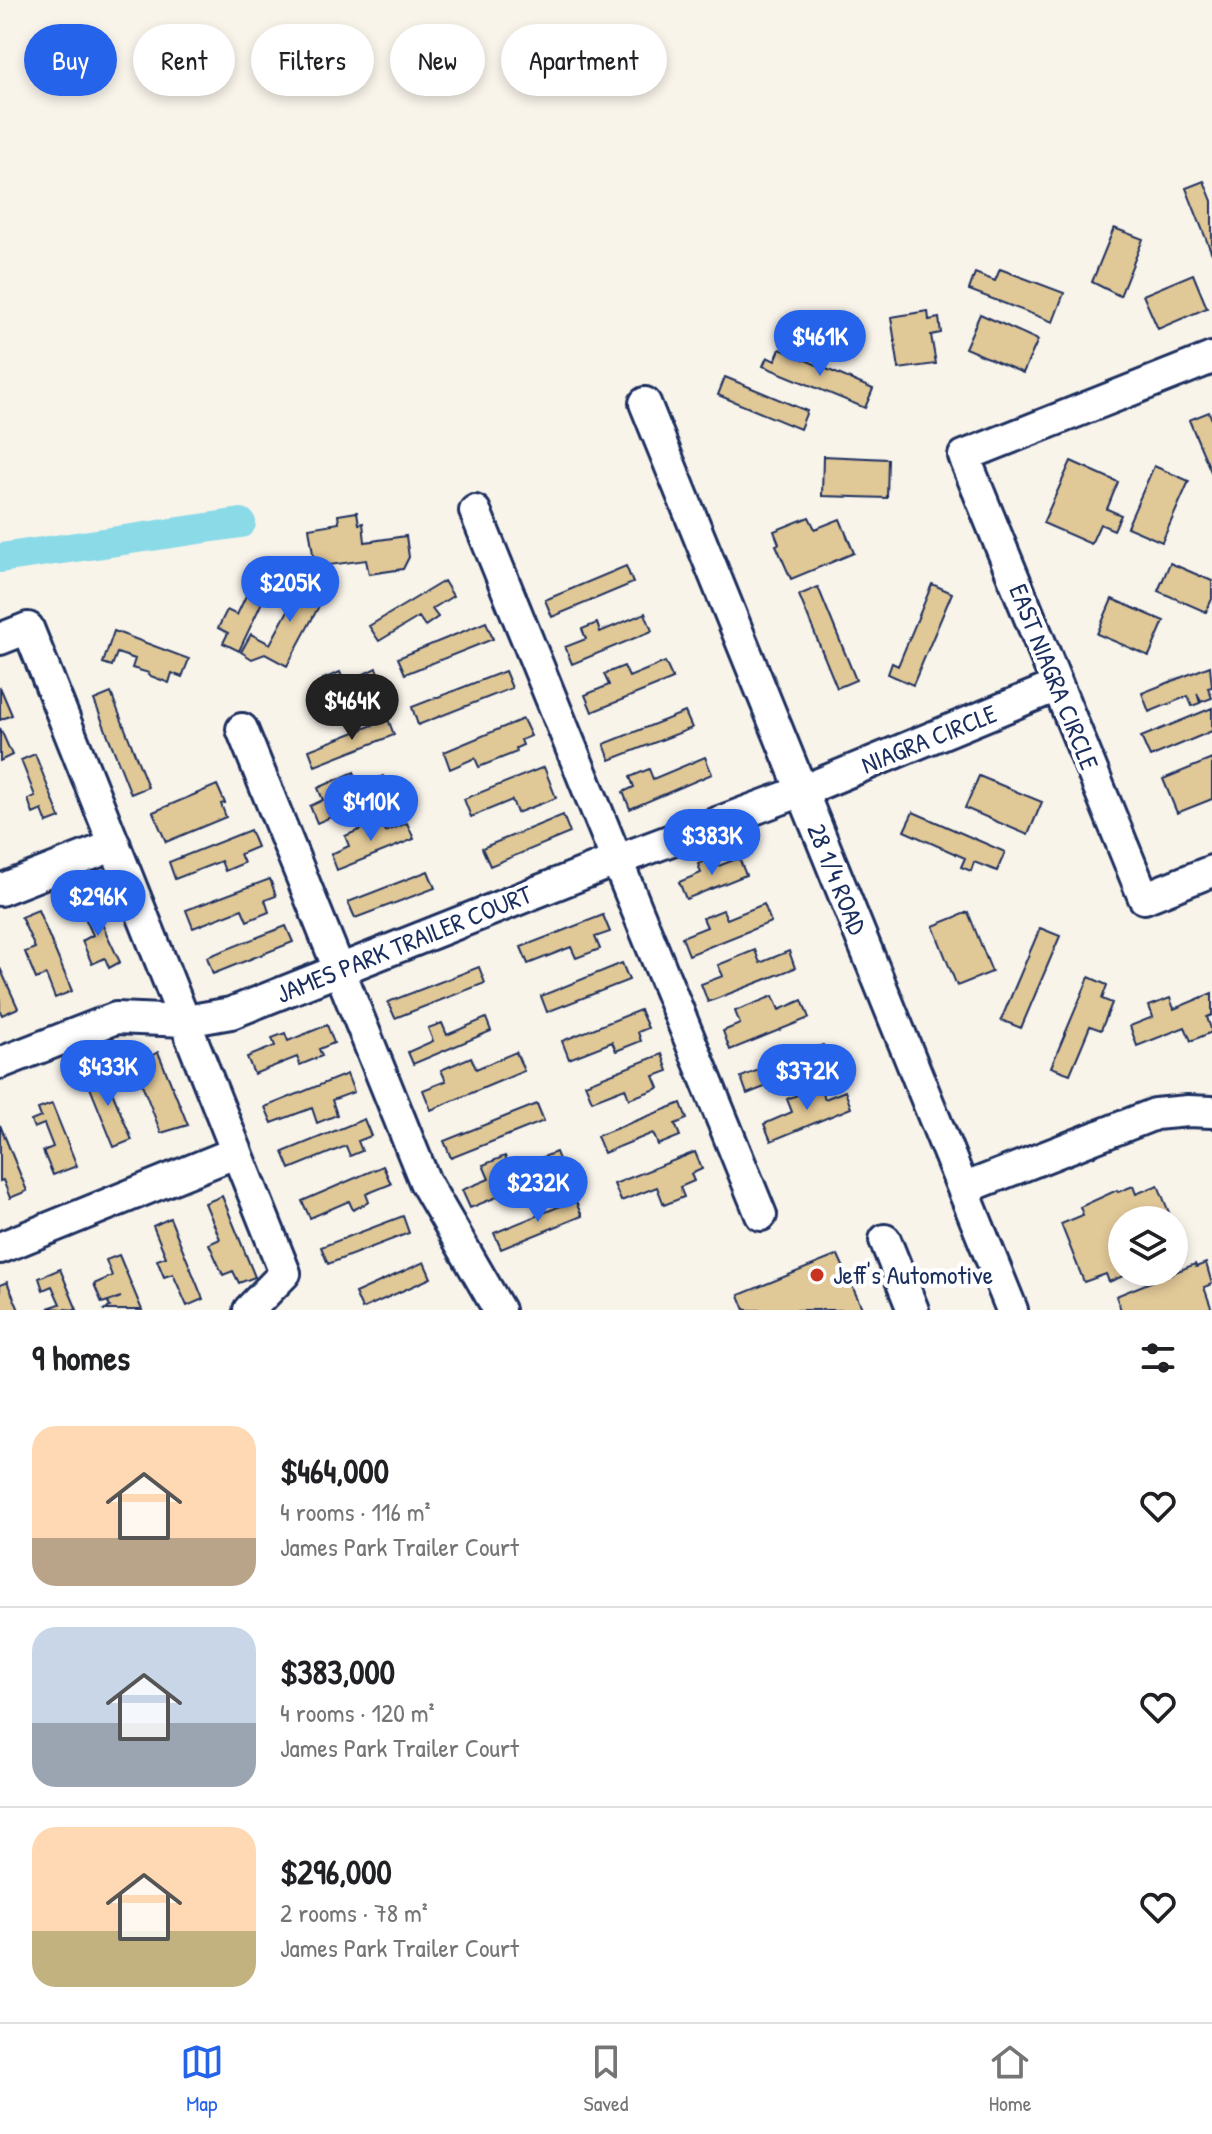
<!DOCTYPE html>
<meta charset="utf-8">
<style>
body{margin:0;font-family:"Patrick Hand",sans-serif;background:#f2f2f2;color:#202124;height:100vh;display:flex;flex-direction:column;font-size:30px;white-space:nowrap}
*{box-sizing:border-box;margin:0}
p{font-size:26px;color:#757577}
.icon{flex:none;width:44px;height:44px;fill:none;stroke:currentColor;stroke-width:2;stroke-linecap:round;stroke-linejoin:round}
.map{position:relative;height:1310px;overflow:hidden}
.drawer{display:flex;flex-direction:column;background:#fff;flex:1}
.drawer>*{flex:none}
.banner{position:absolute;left:24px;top:24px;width:800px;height:72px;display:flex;gap:16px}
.fabs{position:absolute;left:1108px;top:1206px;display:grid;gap:16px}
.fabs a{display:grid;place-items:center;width:80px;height:80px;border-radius:50%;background:#fff;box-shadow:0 4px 12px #0003;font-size:40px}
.price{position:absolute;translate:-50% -68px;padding:0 18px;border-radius:28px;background:#2563eb;color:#fff;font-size:26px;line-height:52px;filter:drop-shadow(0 2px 4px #0008)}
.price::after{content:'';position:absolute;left:50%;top:48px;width:24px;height:18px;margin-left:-12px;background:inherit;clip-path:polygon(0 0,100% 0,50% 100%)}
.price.current{background:#222;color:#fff}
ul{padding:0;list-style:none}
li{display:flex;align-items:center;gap:24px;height:200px;padding:0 32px}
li+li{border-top:2px solid #e0e0e0}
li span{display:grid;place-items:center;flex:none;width:224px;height:160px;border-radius:24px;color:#555}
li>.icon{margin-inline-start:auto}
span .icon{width:96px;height:96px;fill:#fffc;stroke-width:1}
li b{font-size:34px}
h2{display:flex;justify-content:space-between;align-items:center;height:96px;padding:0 32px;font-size:34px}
.pill{padding:0 28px;border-radius:36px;background:#fff;box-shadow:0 4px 12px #0003;font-size:28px;line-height:72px}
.pill.current{background:#2563eb;color:#fff}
.tab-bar{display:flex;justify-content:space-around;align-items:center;height:112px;border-top:2px solid #e0e0e0;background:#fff;font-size:22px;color:#757577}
.tab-bar a{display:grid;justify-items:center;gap:4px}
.tab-bar .current{color:#2563eb}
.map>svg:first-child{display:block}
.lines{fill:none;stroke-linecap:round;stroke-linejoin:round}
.canal{stroke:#8adae7;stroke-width:30}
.building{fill:#e1c897;stroke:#1b2f5e;stroke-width:2}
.minor-casing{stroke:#1b2f5e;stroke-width:36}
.minor{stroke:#fff;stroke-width:30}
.poi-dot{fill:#c8321e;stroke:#fff;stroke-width:3}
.labels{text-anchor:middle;stroke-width:8;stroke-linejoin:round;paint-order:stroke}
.street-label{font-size:26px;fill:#1b2f5e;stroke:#fff}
.poi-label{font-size:26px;fill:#1b2f5e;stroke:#fff;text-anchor:start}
</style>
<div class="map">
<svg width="1212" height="1310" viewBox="0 0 1212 1310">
<rect width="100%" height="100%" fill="#f9f4ea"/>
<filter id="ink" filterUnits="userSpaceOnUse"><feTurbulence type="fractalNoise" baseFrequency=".0125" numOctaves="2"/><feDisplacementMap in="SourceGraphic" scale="16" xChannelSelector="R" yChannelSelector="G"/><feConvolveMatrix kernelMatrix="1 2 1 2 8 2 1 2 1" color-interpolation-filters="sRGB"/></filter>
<g filter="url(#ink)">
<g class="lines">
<!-- canal -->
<path class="canal" d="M0,558L241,523"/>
</g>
<!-- building -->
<path class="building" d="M1204,181L1212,201V254L1186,188Z
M1114,228L1143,239L1120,296L1092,282Z
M1000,269L1064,293L1053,322L969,290L975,273L995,281Z
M1193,274L1207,308L1158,329L1143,295Z
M928,311L929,320L939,318L941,333L931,335L936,364L899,369L891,317Z
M980,314L1038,340L1023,373L965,348Z
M780,349L873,389L865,408L763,366L767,357L775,361Z
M725,377L807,411L800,429L718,395Z
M1209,412L1212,420V474L1189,420Z
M823,456L888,459L887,498L822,496Z
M1071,461L1118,482L1107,509L1121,515L1114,530L1100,524L1091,544L1043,523Z
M1154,466L1189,481L1162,542L1127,527Z
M357,512L359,524L363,523L365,542L406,536L409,557L403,569L369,574L366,560L315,567L309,528L339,523L338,515Z
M809,517L815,529L840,519L854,553L791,579L776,545L779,544L774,531Z
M263,559L279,566L239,651L223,643L228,633L218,628L227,610L237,615Z
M1170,563L1212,581V599L1206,612L1158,591Z
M626,566L633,583L552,617L545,600Z
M311,568L321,574L315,584L327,591L287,666L265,654L252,659L241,652L251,634L270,644Z
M444,581L453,596L432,609L438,617L425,626L419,617L379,641L369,626Z
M932,584L952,593L913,685L888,674L892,663L898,666Z
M818,587L856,680L837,688L799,595Z
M1112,599L1164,621L1149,656L1097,634Z
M645,613L652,631L572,664L565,647L586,639L582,629L597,623L600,632Z
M486,622L493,639L405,674L398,658Z
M114,631L189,659L182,677L172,673L169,683L148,675L149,673L132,668L135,659L117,653L112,666L103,663Z
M665,662L673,679L592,712L585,695L609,685L604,674L624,666L629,677Z
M1210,666L1212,687L1208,688L1212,698L1201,702L1197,693L1200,703L1192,706L1188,696L1149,712L1142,693Z
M376,668L384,687L317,714L310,697L327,690L323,679L340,672L345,683Z
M505,671L512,688L418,725L412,707Z
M0,687L12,715L0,720Z
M111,693L148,787L131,794L94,700Z
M1212,708V731L1150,757L1141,737Z
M685,712L692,728L610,760L604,744Z
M388,719L394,735L315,766L309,750Z
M523,719L531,736L521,740L523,745L516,748L517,752L479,767L475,758L450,769L444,752Z
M0,728L12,755L0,761Z
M35,754L60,818L47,823L42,810L33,814L28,799L35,796L21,760Z
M705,757L712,774L630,809L623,792L634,787L630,777L649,769L653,779Z
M1212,759V799L1177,813L1163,779Z
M544,767L556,798L517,813L512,800L471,817L464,799Z
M354,772L360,786L383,776L390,792L317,823L310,806L323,800L318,788Z
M979,776L1042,802L1028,835L965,808Z
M217,785L225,803L221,804L226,817L166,842L153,812Z
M913,812L1005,852L997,871L974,862L971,871L961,867L965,858L904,831Z
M563,815L570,833L490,866L482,848Z
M380,821L385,832L407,823L414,839L337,870L331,854L349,846L345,836Z
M250,830L257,847L240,854L244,863L225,871L221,861L175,879L169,862Z
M713,858L716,867L739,858L746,875L686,899L679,882L701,873L698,864Z
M428,871L435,888L355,918L348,902Z
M270,879L276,896L265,900L269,912L247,921L242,909L193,928L186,910Z
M90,899L120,962L109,968L105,958L92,964L82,941L93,935L79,905Z
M764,904L771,922L689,955L682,937L707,927L703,918L723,910L727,919Z
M38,910L72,991L55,998L46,975L36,979L25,952L35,948L21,917Z
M968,912L992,972L957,986L933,926Z
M603,915L610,932L595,937L600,949L576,958L571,947L528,964L521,947Z
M286,926L293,942L213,974L207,957Z
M1040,928L1060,936L1021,1028L1001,1020Z
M755,950L760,963L789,951L795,968L708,1002L701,984L723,976L718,965Z
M622,963L629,980L547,1012L541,996Z
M479,967L485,983L395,1018L388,1002Z
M0,968L18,1008L2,1015L0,1011Z
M1089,977L1107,985L1102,999L1112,1003L1101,1030L1090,1026L1070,1074L1051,1067Z
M1212,993V1015L1207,1017L1212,1032L1191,1041L1185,1027L1137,1046L1130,1026L1153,1017L1149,1006L1170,998L1174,1009Z
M773,996L779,1010L802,1000L809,1018L730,1050L723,1031L740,1024L735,1011Z
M640,1010L648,1028L638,1032L641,1041L616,1051L612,1042L569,1059L562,1041Z
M486,1018L491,1031L413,1064L408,1052L433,1041L428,1028L442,1023L447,1035Z
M327,1025L334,1043L319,1049L322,1056L300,1065L297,1057L254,1074L247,1057L275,1046L272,1038L285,1033L288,1041Z
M823,1045L830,1061L747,1094L741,1077Z
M158,1052L188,1125L161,1133L135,1066Z
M516,1052L524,1071L431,1110L423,1090L446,1081L441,1070L471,1057L476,1069Z
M662,1054L668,1071L654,1076L659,1088L629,1099L625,1088L592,1101L585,1084Z
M102,1068L132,1140L114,1147L85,1075Z
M347,1074L354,1092L332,1100L337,1115L317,1123L312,1108L272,1123L265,1107Z
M819,1086L825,1099L845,1091L851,1108L771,1141L764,1124L792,1112L787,1099Z
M681,1103L687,1119L675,1124L680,1136L658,1145L653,1133L604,1153L597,1136Z
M52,1104L77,1166L53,1175L43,1151L53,1147L44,1124L34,1128L31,1121L41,1117L38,1109Z
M537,1104L544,1121L451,1158L444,1141Z
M364,1119L371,1136L358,1141L362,1151L350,1156L346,1146L290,1169L283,1152Z
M0,1125L27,1191L10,1198L3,1180L0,1181Z
M556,1152L563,1170L470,1208L462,1190L489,1179L483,1165L505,1156L510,1170Z
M695,1152L702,1169L691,1174L694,1181L680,1187L684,1197L664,1205L657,1187L621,1201L614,1184Z
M383,1166L391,1184L366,1194L369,1202L353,1210L349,1201L310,1218L302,1201Z
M1158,1185L1172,1220H1122V1272L1128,1274L1109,1282L1106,1274L1084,1282L1061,1224L1083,1215L1080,1207L1117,1190L1118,1192L1133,1186L1136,1194Z
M222,1196L255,1277L239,1283L233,1271L223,1275L209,1244L220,1239L205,1203Z
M575,1200L582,1216L501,1249L494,1233Z
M403,1216L409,1233L328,1264L321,1247Z
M170,1218L203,1299L187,1306L173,1274L164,1277L157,1260L166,1257L153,1226Z
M119,1255L142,1310H103L110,1307L108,1302L121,1297L102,1303L94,1284L112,1276L106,1260Z
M838,1255L863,1310H745L739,1295Z
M424,1262L431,1278L362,1309L355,1293Z
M1206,1263L1212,1284L1204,1287L1212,1310H1121L1116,1296L1195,1264L1196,1267Z
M60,1269L77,1310L48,1308L60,1304L52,1286L43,1290L39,1278Z
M7,1282L19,1310H0V1285Z"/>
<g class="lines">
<defs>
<path id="minor" d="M1212,358L964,456L1144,898L1212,871
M645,403L1012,1310
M475,511L761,1215
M0,639L28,628L285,1273L249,1310
M242,729L425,1182L499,1310
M0,890L115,845
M0,1063L116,1018L186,1021L231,1013L602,866L802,791L1057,686
M963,1189L1155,1114L1188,1111L1212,1112
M885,1240L913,1310
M0,1248L237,1152"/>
</defs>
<!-- minor casing -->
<use href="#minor" class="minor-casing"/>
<!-- minor -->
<use href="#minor" class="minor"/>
</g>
</g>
<!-- markers -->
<circle class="poi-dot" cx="817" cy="1275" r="8"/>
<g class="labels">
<!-- street labels -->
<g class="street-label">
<text transform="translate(1054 677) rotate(68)" y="9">EAST NIAGRA CIRCLE</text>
<text transform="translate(929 739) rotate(-22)" y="9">NIAGRA CIRCLE</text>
<text transform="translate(837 879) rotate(68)" y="9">28 1/4 ROAD</text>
<text transform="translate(404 944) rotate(-22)" y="9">JAMES PARK TRAILER COURT</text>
</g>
<!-- poi labels -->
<g class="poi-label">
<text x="833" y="1284">Jeff's Automotive</text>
</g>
</g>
</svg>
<div class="fabs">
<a><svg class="icon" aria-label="layers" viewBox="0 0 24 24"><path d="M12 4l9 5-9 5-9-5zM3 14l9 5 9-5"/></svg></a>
</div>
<b class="price" style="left:820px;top:378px">$461K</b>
<b class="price" style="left:290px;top:624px">$205K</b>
<b class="price current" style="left:352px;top:742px">$464K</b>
<b class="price" style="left:371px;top:843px">$410K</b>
<b class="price" style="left:712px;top:877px">$383K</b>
<b class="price" style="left:98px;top:938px">$296K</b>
<b class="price" style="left:108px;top:1108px">$433K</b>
<b class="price" style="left:807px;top:1112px">$372K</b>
<b class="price" style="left:538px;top:1224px">$232K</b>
<div class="banner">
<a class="pill current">Buy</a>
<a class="pill">Rent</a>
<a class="pill">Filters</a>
<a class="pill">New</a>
<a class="pill">Apartment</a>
</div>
</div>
<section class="drawer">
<h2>9 homes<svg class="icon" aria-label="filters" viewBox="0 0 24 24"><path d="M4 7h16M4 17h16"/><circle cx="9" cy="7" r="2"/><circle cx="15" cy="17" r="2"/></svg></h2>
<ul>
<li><span style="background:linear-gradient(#ffd9b3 70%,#b9a48a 0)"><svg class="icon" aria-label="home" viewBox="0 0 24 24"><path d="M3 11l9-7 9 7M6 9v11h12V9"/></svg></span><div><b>$464,000</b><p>4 rooms · 116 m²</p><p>James Park Trailer Court</p></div><svg class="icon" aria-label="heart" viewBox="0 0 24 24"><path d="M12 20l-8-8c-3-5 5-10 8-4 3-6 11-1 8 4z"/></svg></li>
<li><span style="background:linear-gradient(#c9d6e8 60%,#9aa5b1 0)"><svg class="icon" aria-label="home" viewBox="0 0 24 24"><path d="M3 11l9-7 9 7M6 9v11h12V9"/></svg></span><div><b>$383,000</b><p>4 rooms · 120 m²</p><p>James Park Trailer Court</p></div><svg class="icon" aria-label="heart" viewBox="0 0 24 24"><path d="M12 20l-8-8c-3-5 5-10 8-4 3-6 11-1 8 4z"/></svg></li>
<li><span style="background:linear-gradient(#ffd9b3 65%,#c2b280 0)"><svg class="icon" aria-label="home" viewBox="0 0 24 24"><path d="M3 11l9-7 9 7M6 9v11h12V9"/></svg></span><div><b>$296,000</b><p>2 rooms · 78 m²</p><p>James Park Trailer Court</p></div><svg class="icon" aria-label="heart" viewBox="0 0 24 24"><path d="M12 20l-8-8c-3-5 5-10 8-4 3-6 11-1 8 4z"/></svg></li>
</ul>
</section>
<nav class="tab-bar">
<a class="current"><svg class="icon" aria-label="map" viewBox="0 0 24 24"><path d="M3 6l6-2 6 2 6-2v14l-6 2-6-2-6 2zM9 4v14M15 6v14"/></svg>Map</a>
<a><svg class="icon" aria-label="saved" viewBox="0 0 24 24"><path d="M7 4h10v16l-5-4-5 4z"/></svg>Saved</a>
<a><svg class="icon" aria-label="home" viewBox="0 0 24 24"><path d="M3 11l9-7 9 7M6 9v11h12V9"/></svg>Home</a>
</nav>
